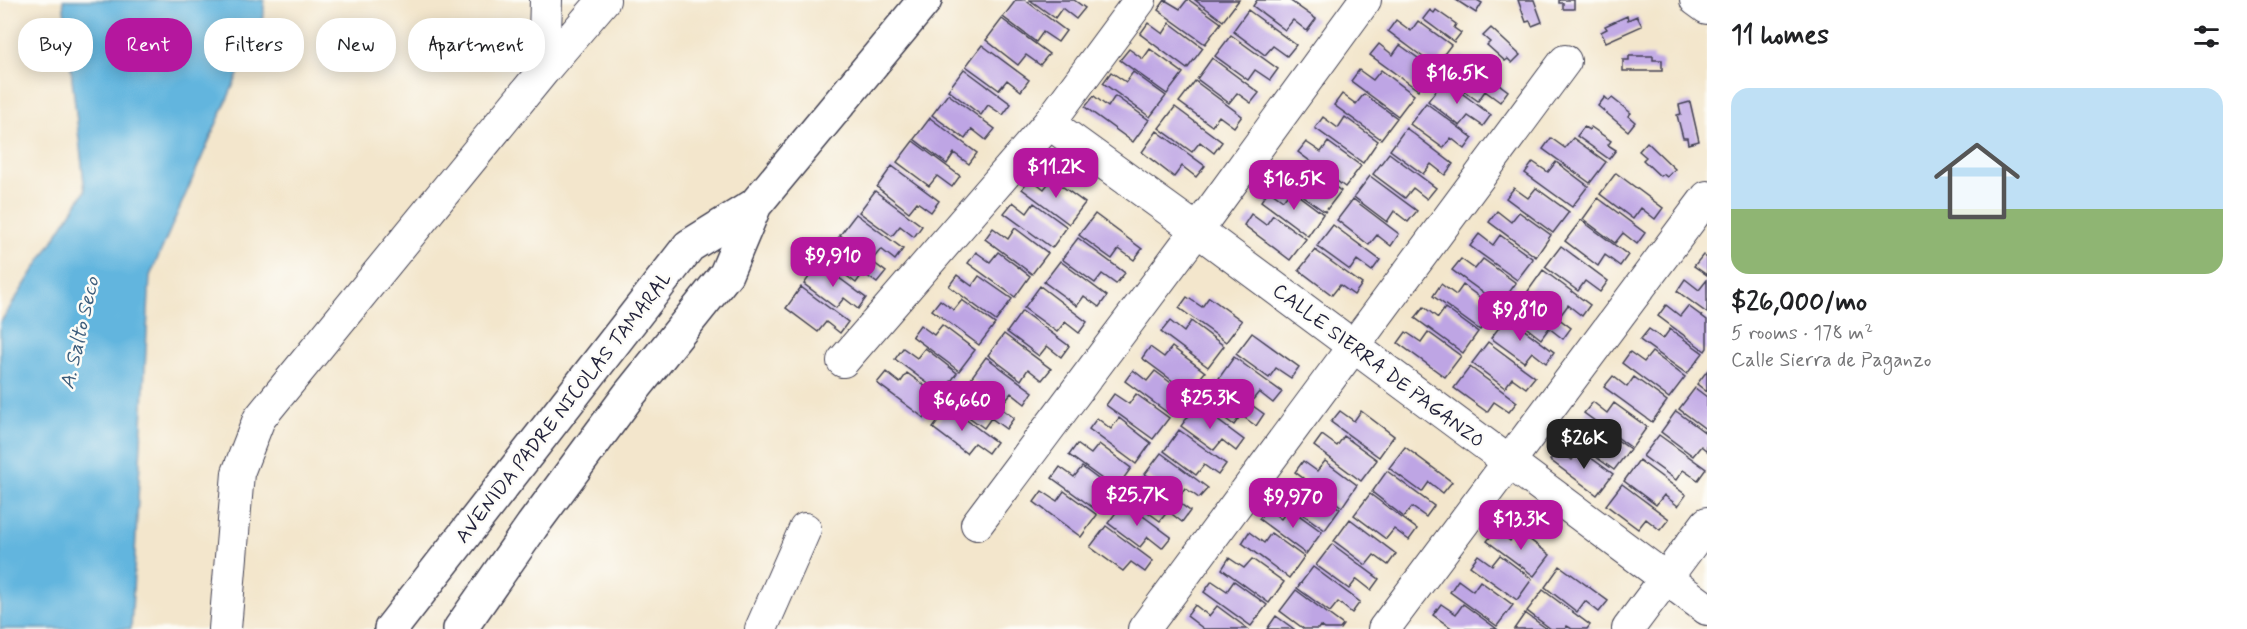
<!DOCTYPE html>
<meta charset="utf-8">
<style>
body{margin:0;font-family:Mynerve,sans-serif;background:#f2f2f2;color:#202124;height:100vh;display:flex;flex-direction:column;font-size:22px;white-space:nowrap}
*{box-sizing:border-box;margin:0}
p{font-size:20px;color:#757577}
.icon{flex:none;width:33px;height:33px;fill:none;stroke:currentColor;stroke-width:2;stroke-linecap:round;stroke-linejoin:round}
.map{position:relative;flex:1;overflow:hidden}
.sheet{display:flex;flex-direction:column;background:#fff;width:540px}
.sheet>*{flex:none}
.banner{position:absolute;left:18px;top:18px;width:570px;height:54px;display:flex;gap:12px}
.price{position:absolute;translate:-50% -51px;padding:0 14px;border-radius:12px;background:#b5179e;color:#fff;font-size:20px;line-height:39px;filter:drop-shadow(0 2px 3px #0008)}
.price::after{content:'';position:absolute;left:50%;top:36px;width:18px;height:14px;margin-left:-9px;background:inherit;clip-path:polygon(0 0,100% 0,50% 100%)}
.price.current{background:#222;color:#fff}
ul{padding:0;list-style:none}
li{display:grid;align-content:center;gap:12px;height:318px;padding:0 24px}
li+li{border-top:2px solid #e0e0e0}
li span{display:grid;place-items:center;height:186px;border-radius:18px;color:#555}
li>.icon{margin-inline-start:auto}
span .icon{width:108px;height:108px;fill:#fffc;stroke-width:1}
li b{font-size:26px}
h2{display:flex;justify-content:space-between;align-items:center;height:72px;padding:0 24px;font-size:26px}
.chip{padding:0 21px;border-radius:24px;background:#fff;box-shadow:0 3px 15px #0003;font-size:21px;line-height:54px}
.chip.current{background:#b5179e;color:#fff}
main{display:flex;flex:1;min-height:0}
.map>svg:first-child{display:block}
.water{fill:#62b5de;stroke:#426c8c;stroke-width:1.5}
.building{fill:#bea5e4}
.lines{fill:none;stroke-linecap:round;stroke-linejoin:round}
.minor-casing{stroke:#413f51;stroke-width:34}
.tertiary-casing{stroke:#413f51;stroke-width:36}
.minor{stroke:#fff;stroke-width:32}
.tertiary{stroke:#fff;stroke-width:33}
.labels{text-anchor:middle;stroke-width:5;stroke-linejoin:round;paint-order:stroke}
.street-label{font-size:20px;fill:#22223b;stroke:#fdfcf7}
.water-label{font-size:21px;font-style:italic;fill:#3c5d7c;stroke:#fdfcf7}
</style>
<main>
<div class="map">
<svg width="1707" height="629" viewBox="0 0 1707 629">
<rect width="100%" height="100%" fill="#fdfcf7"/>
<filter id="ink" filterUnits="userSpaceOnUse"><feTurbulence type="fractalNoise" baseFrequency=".0167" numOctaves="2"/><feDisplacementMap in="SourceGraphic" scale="12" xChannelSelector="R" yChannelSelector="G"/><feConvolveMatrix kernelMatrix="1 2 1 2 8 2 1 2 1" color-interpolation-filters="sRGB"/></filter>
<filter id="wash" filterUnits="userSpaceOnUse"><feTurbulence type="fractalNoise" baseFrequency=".008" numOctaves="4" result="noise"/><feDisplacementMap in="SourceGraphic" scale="24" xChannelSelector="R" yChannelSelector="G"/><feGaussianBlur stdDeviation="1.35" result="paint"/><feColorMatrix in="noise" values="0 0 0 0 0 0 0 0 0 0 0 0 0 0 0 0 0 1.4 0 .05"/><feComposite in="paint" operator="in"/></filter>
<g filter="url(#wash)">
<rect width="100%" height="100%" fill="#f3e6cc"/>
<!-- water -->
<path class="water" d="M63,0H264V15L150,276L131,629H0V323L85,191Z"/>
<g id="blocks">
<!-- building -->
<path class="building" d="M1016,0H1025L1066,31L1058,42L1043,32L1036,42L1003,17Z
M1030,0H1074L1085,8L1076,19L1062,8L1055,18Z
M1165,0L1180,9L1187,0H1189L1221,23L1205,44L1158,10Z
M1195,0H1239L1223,21Z
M1257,0H1289L1316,19L1307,31L1293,20L1285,30L1253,6Z
M1456,0H1477L1482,3L1476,13Z
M1518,0H1534L1542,22L1532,26L1530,21L1526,22Z
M1559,0H1574V9H1563V3H1559Z
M1248,10L1296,45L1287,56L1273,46L1265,55L1233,31Z
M1430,10L1434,13L1436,10L1456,24L1454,28L1461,33L1454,42L1423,19Z
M1627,16L1628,20L1637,16L1642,26L1606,42L1601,32L1607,29L1605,26Z
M1002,19L1049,54L1040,65L1026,55L1018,65L986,40Z
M1396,20L1411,31L1418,21L1451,45L1435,66L1388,31Z
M1148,23L1163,34L1170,23L1203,48L1187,69L1140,34Z
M1491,28L1520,55L1512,63L1508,59L1505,61L1487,45L1490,42L1483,36Z
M1231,35L1278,69L1270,80L1255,70L1248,80L1215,56Z
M1379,44L1393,55L1400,45L1433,69L1418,90L1370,55Z
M982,45L1029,80L1021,91L1007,80L999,90L966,66Z
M1129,49L1143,59L1150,49L1183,73L1167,94L1120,60Z
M1461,56L1508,91L1500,102L1485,91L1478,101L1445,77Z
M1629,56H1653V60H1662V71H1623V60H1629Z
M1212,58L1259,93L1251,103L1237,93L1229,103L1197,79Z
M964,69L1011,104L1003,115L988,105L981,115L948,90Z
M1359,70L1373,80L1381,70L1414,95L1398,116L1351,81Z
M1111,72L1126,82L1133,72L1166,96L1150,117L1103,83Z
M1444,80L1491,115L1483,126L1468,116L1460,126L1428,101Z
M1195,81L1242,116L1234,127L1219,116L1212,126L1179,102Z
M948,94L995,129L986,140L972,129L965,139L932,115Z
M1342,94L1356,104L1364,94L1397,118L1381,139L1334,105Z
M1094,96L1108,107L1115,96L1149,120L1133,142L1085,107Z
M1605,97L1609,101L1612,98L1631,113L1628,116L1635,122L1628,131L1598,106Z
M1690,102L1699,141L1688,144L1687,138H1683L1677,115L1681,114L1679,105Z
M1426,103L1473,138L1465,149L1451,138L1443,148L1410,124Z
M1175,107L1222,142L1214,153L1200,142L1192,152L1159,128Z
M1323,117L1338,128L1345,117L1378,141L1363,163L1315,128Z
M930,118L977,153L969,164L954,153L947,164L914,139Z
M1584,127L1589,130L1591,127L1611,141L1608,145L1616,150L1609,159L1577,136Z
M1406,128L1453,164L1445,175L1431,164L1423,174L1390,150Z
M1157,131L1205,166L1196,177L1182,166L1174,177L1142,152Z
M1551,138L1565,148L1573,138L1606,162L1590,183L1543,149Z
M913,141L960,176L952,187L937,176L929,186L897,162Z
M1306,142L1321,152L1328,142L1361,166L1345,187L1298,152Z
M1647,142L1675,169L1667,177L1663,174L1660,176L1643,160L1646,157L1639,151Z
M1389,153L1436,188L1427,199L1413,188L1405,198L1373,174Z
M1533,162L1548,172L1556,162L1588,186L1572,207L1525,173Z
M892,166L939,201L931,212L917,202L909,212L877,187Z
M1286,167L1301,177L1308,168L1341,191L1325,212L1278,178Z
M1616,173L1663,208L1655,219L1641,208L1633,219L1600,194Z
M1370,176L1417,211L1408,222L1394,211L1387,222L1354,197Z
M1030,178L1044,189L1052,179L1085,203L1069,224L1022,189Z
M1514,188L1528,198L1536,188L1569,212L1553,233L1506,198Z
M1269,190L1283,200L1291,190L1323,214L1308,236L1261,201Z
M875,191L922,226L914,237L900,226L892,236L859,212Z
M1598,198L1645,233L1637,244L1623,233L1615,243L1583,219Z
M1353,199L1399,234L1391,246L1377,235L1369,245L1337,220Z
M1013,202L1027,213L1034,203L1067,227L1052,248L1004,213Z
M1497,211L1511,222L1519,212L1551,235L1536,257L1489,222Z
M856,214L903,249L895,260L881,249L873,259L840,235Z
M1095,214L1142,249L1134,260L1119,249L1112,259L1079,235Z
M1251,214L1266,225L1273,215L1306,239L1290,260L1244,225Z
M1581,220L1628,255L1620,266L1605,255L1598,266L1565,241Z
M1333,225L1380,260L1372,271L1357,260L1350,270L1317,246Z
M993,228L1008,239L1015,228L1048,253L1032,274L985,239Z
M1479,234L1493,245L1500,235L1533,259L1517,280L1470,246Z
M839,237L886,272L877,283L863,273L856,283L823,258Z
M1078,238L1125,273L1116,284L1102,274L1095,283L1062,259Z
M1561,246L1608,281L1600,292L1585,281L1578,291L1545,267Z
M1315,250L1362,284L1354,295L1340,285L1332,295L1299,270Z
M976,252L990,262L998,252L1030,276L1015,297L968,263Z
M1703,255L1707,258V275L1694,266Z
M1461,259L1475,269L1483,259L1516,283L1500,305L1452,270Z
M1060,261L1107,296L1099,307L1084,296L1077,306L1044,282Z
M819,263L866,298L858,309L844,298L836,308L804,284Z
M1543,270L1590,305L1582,316L1568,305L1560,316L1528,291Z
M957,275L972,286L979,276L1012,299L996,321L949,286Z
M1685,279L1699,290L1707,280V313L1677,291Z
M1441,284L1456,295L1463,285L1496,309L1480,330L1433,296Z
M1040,286L1087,322L1079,333L1065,322L1057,332L1024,308Z
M801,287L848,322L840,333L826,322L818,332L786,308Z
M1525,293L1571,328L1563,339L1549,328L1541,339L1509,314Z
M1187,297L1202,307L1209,297L1242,321L1226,342L1179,308Z
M940,300L954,310L962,300L995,324L979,345L932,310Z
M1666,305L1680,316L1688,306L1707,320V348L1705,351L1658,316Z
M1424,307L1438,318L1445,308L1478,332L1463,353L1415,318Z
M1022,311L1069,346L1061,357L1047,346L1039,356L1007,332Z
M1507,317L1554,352L1546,363L1532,352L1524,362L1491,338Z
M1170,321L1184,332L1191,321L1224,346L1208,367L1161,332Z
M920,325L934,335L942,325L975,350L959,371L912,336Z
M1649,329L1663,339L1670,329L1703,353L1687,374L1640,340Z
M1406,332L1421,342L1428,332L1461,356L1445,377L1398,343Z
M1252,333L1299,367L1291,378L1276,368L1269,378L1236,354Z
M1004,334L1051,369L1042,380L1028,369L1021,380L988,355Z
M1488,342L1535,377L1526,388L1512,378L1505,388L1472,363Z
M1150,347L1164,357L1172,347L1205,372L1189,393L1142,358Z
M903,348L917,358L925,348L957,373L942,394L895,359Z
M1630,352L1644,362L1652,352L1685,377L1669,398L1622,363Z
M986,357L1033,392L1025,404L1011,393L1003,403L971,378Z
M1234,357L1282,392L1273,403L1259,392L1251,402L1219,378Z
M1470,367L1517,402L1509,412L1494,402L1487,412L1454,388Z
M1133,370L1147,381L1155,371L1187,395L1172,416L1125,381Z
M1707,371V392L1697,384Z
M886,372L900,383L907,373L940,397L924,418L877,383Z
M1613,376L1627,387L1634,377L1667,401L1652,422L1604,387Z
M1217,380L1264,414L1256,426L1241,415L1234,425L1201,401Z
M967,383L1014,418L1006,429L991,418L984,428L951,404Z
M1695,388L1707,397V430L1679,409Z
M1114,394L1129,404L1136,394L1169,418L1153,439L1106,405Z
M1593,402L1607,413L1614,403L1647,427L1632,448L1584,413Z
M1197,405L1244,440L1236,451L1222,440L1214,450L1181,426Z
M949,407L996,442L988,453L974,443L966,453L933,428Z
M1340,411L1354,421L1361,411L1394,436L1379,457L1331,422Z
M1676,411L1707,434V451L1701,446L1693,456L1661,432Z
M1097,418L1111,429L1119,418L1151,443L1136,464L1089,429Z
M1575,425L1590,435L1597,426L1630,449L1614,470L1567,436Z
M1179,430L1226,464L1218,475L1204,465L1196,475L1164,451Z
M1322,435L1337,446L1344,436L1377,460L1361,481L1314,446Z
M1659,435L1706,469L1698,480L1683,470L1676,480L1643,456Z
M1077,444L1091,454L1099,444L1131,468L1116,489L1069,455Z
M1405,447L1452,482L1443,493L1429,482L1422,492L1389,468Z
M1558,449L1572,460L1580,450L1613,474L1597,495L1550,460Z
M1161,453L1208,488L1199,498L1185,488L1178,498L1145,474Z
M1639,460L1686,495L1678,506L1664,495L1656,505L1624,481Z
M1303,461L1317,471L1325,461L1357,485L1342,507L1295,472Z
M1060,467L1074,477L1082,467L1114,491L1099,512L1052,478Z
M1387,471L1434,506L1426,517L1412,507L1404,517L1372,492Z
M1143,476L1190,511L1182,522L1168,511L1160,521L1127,497Z
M1622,484L1669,519L1660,530L1646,519L1638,529L1606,505Z
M1285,485L1300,495L1307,485L1340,509L1325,530L1277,496Z
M1042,491L1057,501L1064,491L1097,515L1081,537L1034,502Z
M1370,494L1417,529L1409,540L1394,529L1386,539L1354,515Z
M1124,502L1171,537L1162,548L1148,537L1140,547L1108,523Z
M1267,508L1281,519L1289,508L1322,532L1306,554L1259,519Z
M1350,519L1396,554L1388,565L1374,555L1366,565L1334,541Z
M1106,526L1153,561L1145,572L1131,562L1123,571L1090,547Z
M1496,530L1510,541L1517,530L1550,555L1534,576L1487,541Z
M1249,532L1264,543L1271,533L1304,557L1289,578L1242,543Z
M1332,544L1379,579L1371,590L1357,579L1349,589L1316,565Z
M1478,555L1492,565L1500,555L1532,579L1517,600L1470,566Z
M1229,558L1244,568L1252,559L1284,582L1269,603L1222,569Z
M1560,566L1608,601L1599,612L1585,601L1577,612L1545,587Z
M1313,567L1360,602L1352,613L1338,602L1330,612L1297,588Z
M1458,580L1473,591L1480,581L1513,605L1497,626L1450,592Z
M1212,581L1227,591L1234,581L1267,605L1251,626L1204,592Z
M1296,590L1343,625L1340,629H1325L1320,626L1318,629H1304L1280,611Z
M1543,590L1590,625L1587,629H1572L1567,626L1565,629H1551L1527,611Z
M1441,604L1456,614L1463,604L1497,629H1453L1433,615Z
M1195,605L1209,616L1217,606L1248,629H1204L1187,616Z
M1525,613L1547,629H1514Z
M1276,616L1294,629H1267Z"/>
</g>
</g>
<g filter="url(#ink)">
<use href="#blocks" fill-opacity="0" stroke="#413f51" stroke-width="1.5"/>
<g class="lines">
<defs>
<path id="minor" d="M1696,0L1707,8
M544,70L546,0
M1049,123L1197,230L1707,609
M843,361L1049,123L1140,0
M977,524L1197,230L1365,0
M225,629L238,473L259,419L544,70L604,0
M761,629L805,529
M1144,629L1565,61
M1384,629L1707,197
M1628,629L1707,523"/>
<path id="tertiary" d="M391,629L689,246L755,205
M460,629L532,526L629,395L726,274L755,205L925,0"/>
</defs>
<!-- minor casing -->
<use href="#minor" class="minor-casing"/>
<!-- tertiary casing -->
<use href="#tertiary" class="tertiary-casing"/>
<!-- minor -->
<use href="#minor" class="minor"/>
<!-- tertiary -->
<use href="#tertiary" class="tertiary"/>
</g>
</g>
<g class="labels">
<!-- street labels -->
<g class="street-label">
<text transform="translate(1379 365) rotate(37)" y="7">CALLE SIERRA DE PAGANZO</text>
<text transform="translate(563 407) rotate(-52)" y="7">AVENIDA PADRE NICOLAS TAMARAL</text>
</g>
<!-- water labels -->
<g class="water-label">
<text transform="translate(79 333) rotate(-77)" y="7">A. Salto Seco</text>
</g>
</g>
</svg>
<b class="price" style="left:1457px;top:105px">$16.5K</b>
<b class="price" style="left:1056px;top:199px">$11.2K</b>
<b class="price" style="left:1294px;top:211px">$16.5K</b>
<b class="price" style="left:833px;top:288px">$9,910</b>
<b class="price" style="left:1520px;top:342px">$9,810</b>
<b class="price" style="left:1210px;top:430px">$25.3K</b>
<b class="price" style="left:962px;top:432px">$6,660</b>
<b class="price current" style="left:1584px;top:470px">$26K</b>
<b class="price" style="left:1137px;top:527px">$25.7K</b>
<b class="price" style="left:1293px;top:529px">$9,970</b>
<b class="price" style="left:1521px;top:551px">$13.3K</b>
<div class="banner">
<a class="chip">Buy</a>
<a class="chip current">Rent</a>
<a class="chip">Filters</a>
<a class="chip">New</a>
<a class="chip">Apartment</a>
</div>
</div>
<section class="sheet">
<h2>11 homes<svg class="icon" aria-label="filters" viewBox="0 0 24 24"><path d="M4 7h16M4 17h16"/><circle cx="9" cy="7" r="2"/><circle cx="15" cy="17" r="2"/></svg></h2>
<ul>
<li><span style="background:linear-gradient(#bfe0f5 65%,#8fb573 0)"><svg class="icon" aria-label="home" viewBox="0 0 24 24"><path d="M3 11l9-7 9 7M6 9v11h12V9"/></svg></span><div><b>$26,000/mo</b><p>5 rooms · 178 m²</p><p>Calle Sierra de Paganzo</p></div></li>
</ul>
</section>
</main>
